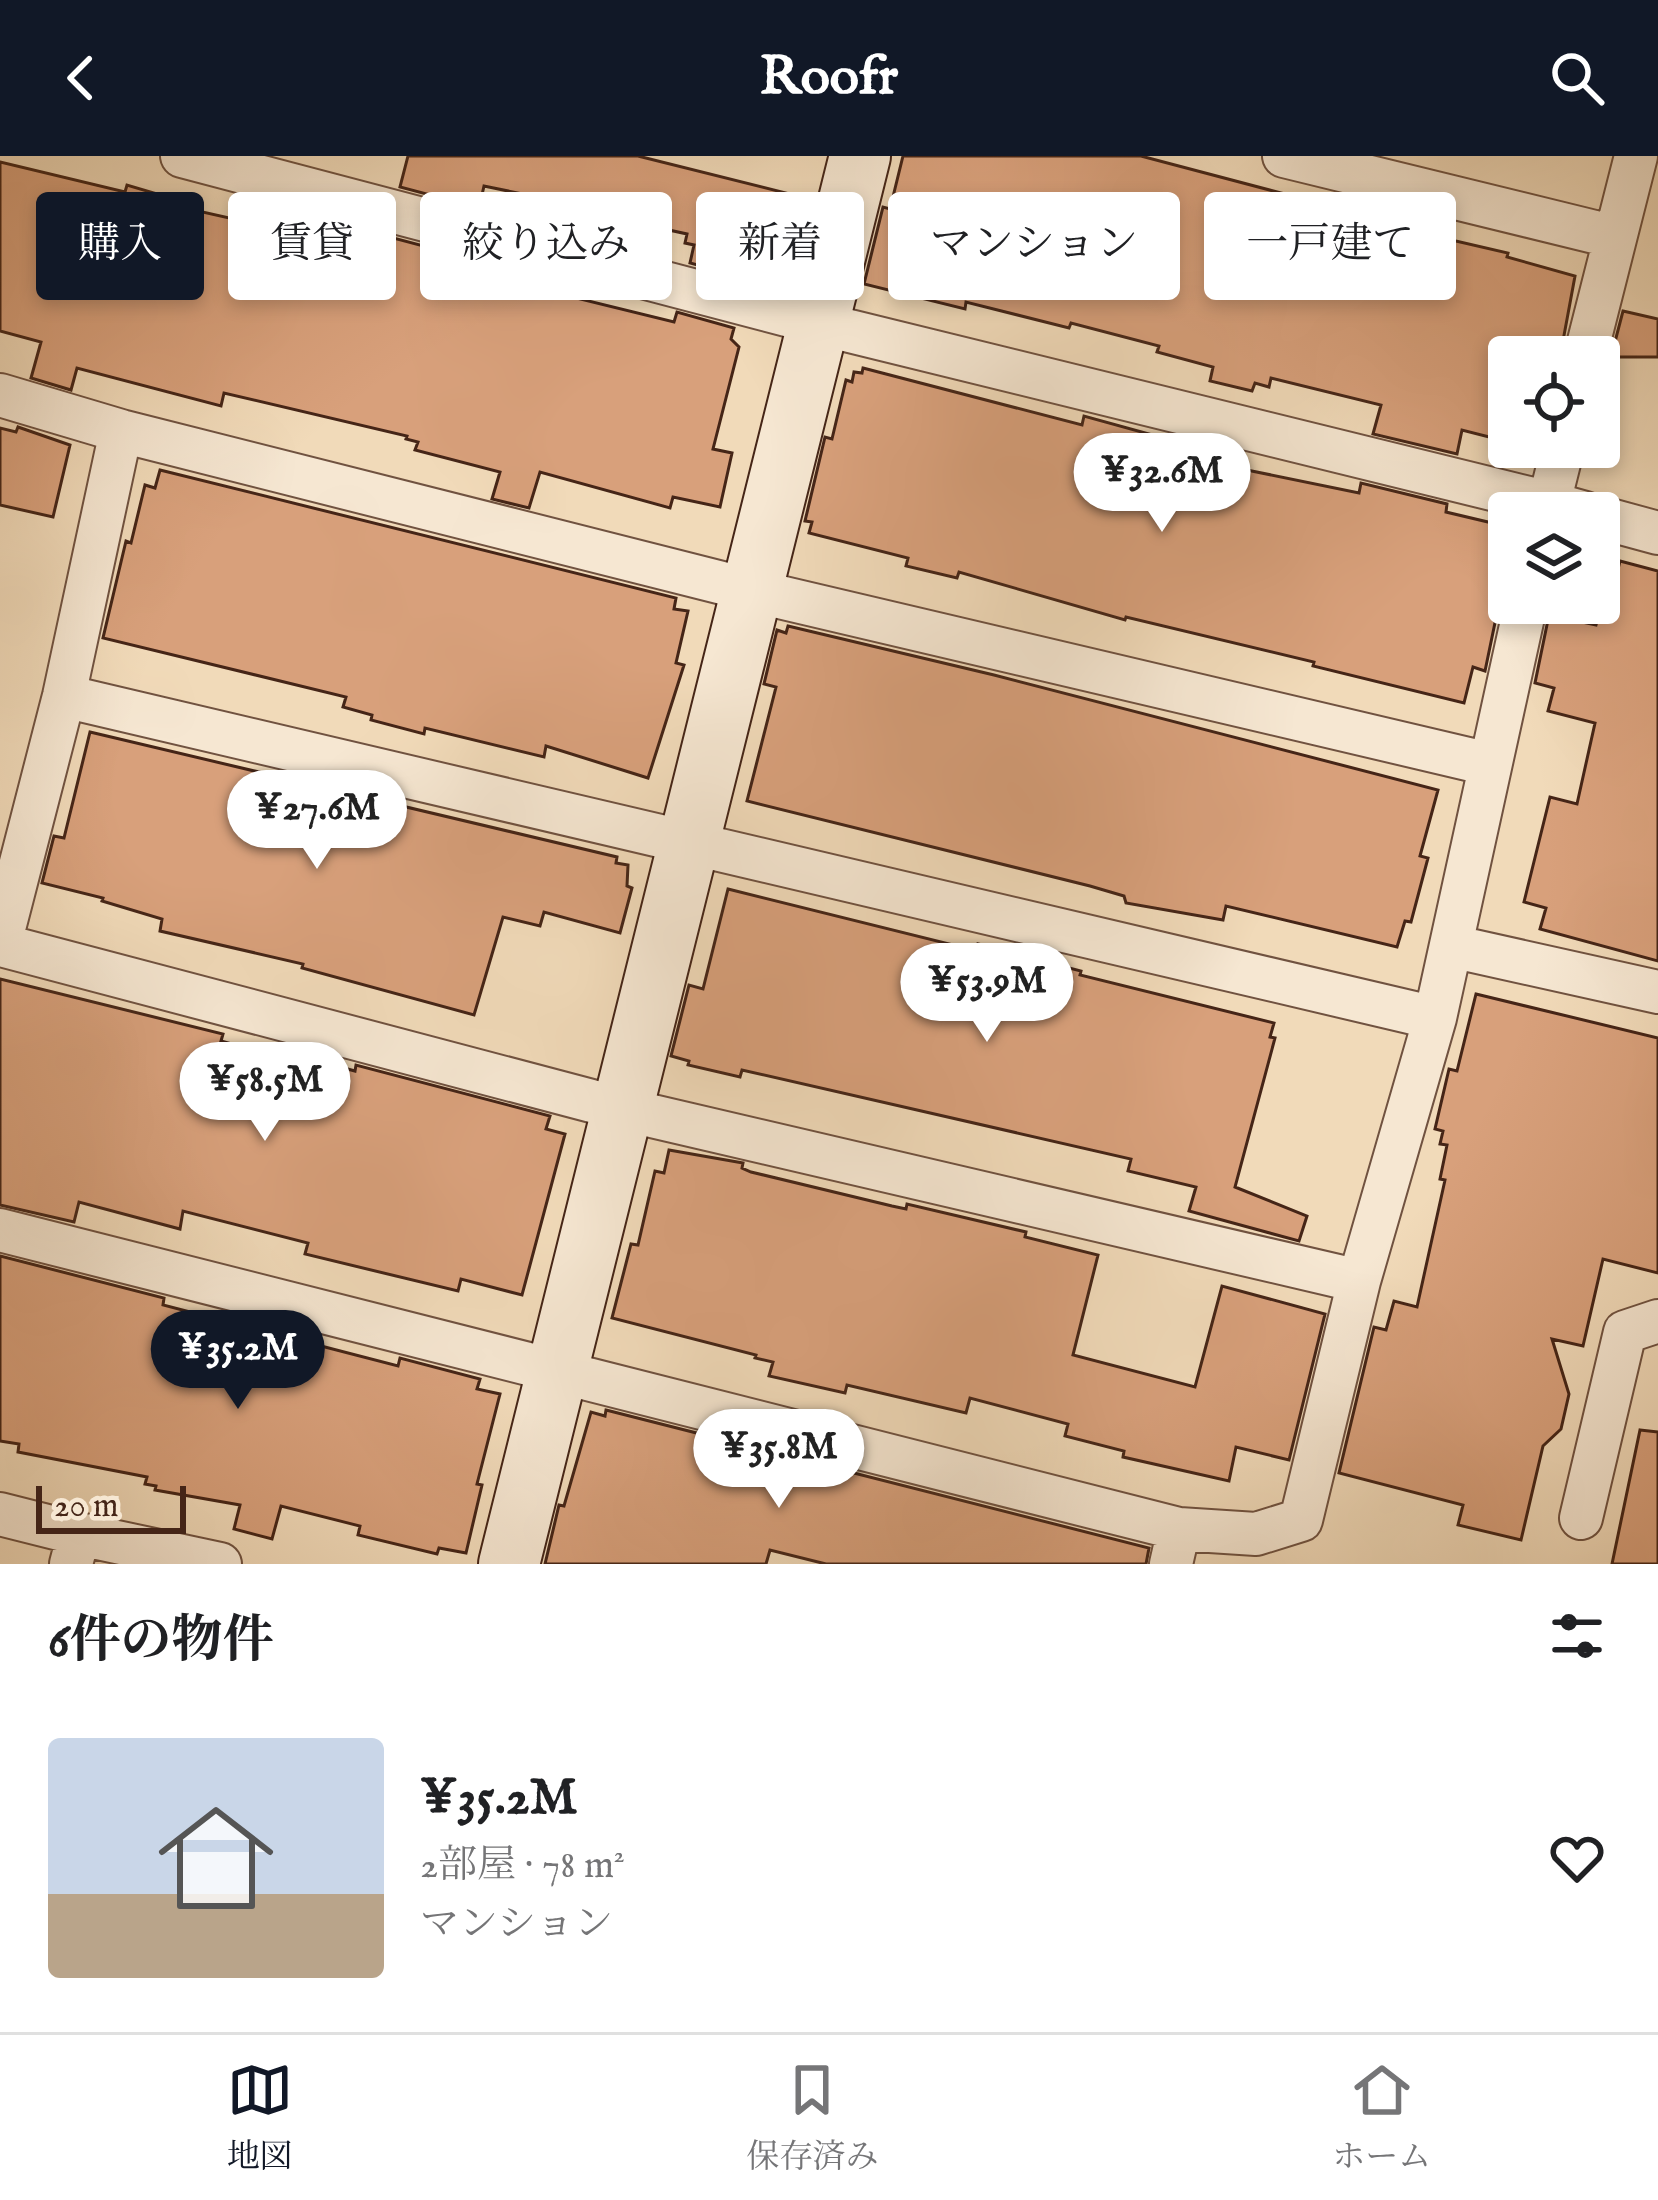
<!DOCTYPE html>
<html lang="ja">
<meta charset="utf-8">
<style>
body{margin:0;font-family:"IM FELL English","Noto Serif JP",serif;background:#f2f2f2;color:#202124;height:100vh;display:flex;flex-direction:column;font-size:45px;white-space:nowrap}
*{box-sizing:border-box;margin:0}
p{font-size:39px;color:#757577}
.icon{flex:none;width:66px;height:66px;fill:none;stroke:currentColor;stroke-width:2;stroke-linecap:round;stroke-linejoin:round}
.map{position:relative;height:1408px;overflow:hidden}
.side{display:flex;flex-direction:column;background:#fff;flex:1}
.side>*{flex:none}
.hud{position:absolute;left:36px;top:36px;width:1587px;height:108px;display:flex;gap:24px}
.fabs{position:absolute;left:1488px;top:180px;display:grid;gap:24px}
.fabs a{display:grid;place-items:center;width:132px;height:132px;border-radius:12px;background:#fff;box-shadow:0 6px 18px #0003;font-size:60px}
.scale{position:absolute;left:36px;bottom:30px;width:150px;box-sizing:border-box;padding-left:12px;border:6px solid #452517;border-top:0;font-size:33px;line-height:42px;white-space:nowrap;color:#452517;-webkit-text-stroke:9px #f6e7d2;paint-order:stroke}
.price{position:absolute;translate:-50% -102px;padding:0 27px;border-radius:42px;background:#fff;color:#222;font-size:39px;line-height:78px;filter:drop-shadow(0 3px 6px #0008)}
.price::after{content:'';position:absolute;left:50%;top:72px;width:36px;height:27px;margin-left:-18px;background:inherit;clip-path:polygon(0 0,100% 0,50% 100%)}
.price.on{background:#111827;color:#fff}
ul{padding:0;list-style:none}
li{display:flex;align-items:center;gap:36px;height:300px;padding:0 48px}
li span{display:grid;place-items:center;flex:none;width:336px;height:240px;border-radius:12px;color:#555}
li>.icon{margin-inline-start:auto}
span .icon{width:144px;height:144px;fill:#fffc;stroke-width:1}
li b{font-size:51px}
h2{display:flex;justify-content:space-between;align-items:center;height:144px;padding:0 48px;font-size:51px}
.tag{padding:0 42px;border-radius:12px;background:#fff;box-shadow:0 6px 18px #0003;font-size:42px;line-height:108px}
.tag.on{background:#111827;color:#fff}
header{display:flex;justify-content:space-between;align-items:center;height:156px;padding:0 48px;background:#111827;color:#fff;font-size:54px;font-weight:700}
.tab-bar{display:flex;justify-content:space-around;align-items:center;height:168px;border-top:3px solid #e0e0e0;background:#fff;font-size:33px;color:#757577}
.tab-bar a{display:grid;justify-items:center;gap:6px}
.tab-bar .on{color:#111827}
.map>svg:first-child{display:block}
.building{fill:#d8a07b;stroke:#452517;stroke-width:3}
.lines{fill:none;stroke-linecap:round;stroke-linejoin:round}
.street-casing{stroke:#705240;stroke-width:46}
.secondary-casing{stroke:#452517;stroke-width:64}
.street{stroke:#f6e7d2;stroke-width:42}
.secondary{stroke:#f6e7d2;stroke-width:60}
</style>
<header><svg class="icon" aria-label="back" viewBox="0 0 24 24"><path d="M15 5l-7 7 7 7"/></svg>Roofr<svg class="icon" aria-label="search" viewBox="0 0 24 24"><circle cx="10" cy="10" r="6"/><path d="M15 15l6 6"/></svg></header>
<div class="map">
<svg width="1658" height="1408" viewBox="0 0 1658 1408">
<rect width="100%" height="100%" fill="#f1dab9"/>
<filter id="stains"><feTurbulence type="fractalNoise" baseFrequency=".00167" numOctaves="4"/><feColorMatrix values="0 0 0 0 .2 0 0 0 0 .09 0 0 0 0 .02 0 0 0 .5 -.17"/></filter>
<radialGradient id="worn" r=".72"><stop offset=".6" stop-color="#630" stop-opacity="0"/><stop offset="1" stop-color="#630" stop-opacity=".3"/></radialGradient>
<!-- building -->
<path class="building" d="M408,0H638L790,38L770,115L752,111L749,123L690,107L694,89L685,87L687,78L614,62L615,57L484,30L479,52L400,31Z
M903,0H1141L1349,55L1348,60L1508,97L1507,101L1575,120L1560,201H1509V286L1462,274L1457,298L1373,278L1381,249L1271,222L1269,231L1255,227L1252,235L1210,225L1213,211L1157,196L1159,190L1071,167L1069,172L966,146L965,153L864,128L883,51L890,53Z
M0,6L125,36L127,29L191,48L189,53L382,96L386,80L469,102L466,115L674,166L677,156L734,172L731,183L739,191L713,293L732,297L720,351L673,341L670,352L540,316L529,352L492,343L500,316L415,294L418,286L406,283L407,280L224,237L221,250L77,212L71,234L31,222L41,186L0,175Z
M1623,155L1658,163V201H1611Z
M863,212L1082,269L1084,260L1160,281L1156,296L1167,299L1166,303L1239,325L1242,313L1359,337L1361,327L1447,348L1446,356L1509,371V399L1485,515L1473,511L1464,547L1313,510L1314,506L1126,461L1125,464L959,416L957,422L906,410L908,402L809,377L812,366L805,365L825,281L832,283L846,224L852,226L854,216L862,217Z
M18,271L70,289L53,361L0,349V272L16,276Z
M160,314L676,442L674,453L688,455L676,507L684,509L648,622L546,590L544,601L425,572L424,578L371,564L372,559L343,551L346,541L103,482L126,385L131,387L145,329L155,332Z
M1620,405L1658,415V805L1540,773L1546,752L1524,746L1550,641L1577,648L1595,567L1548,555L1554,532L1535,527L1549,459L1596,469L1604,440L1611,442Z
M788,470L994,519L1438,634L1420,700L1428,702L1411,766L1405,765L1397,791L1226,750L1223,764L1126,747L1124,740L1090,730L747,645L776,531L764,528L777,474L786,477Z
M90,576L617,701L616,707L628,709L627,730L632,732L620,777L544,756L540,770L503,761L474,859L302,812L303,808L160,775L162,763L102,745L103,742L42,727L54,680L64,682Z
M728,733L977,795L978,788L1081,815L1080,819L1274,867L1270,881L1275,882L1235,1031L1307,1060L1299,1085L1189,1055L1196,1031L1128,1015L1131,1003L742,914L740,921L688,909L689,905L671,900L689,829L703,833Z
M0,823L223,878L221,885L295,906L297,899L355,915L356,909L550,960L546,973L565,978L522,1139L461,1123L458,1135L305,1098L308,1087L183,1055L180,1073L79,1046L74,1066L0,1049Z
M1476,838L1658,882V1117L1603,1103L1583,1190L1552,1183L1569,1238L1561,1273L1543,1290L1521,1384L1458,1369L1463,1349L1339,1317L1374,1171L1386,1174L1394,1145L1417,1151L1445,1024L1440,1023L1447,989L1440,988L1443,975L1435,973L1449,913L1457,915Z
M669,994L743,1007L742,1012L751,1016L892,1050L906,1053L907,1048L1026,1076L1025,1081L1098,1099L1073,1199L1195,1231L1222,1130L1325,1158L1289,1304L1236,1291L1229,1325L1123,1301L1124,1295L1065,1280L1068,1268L970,1242L966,1257L847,1229L845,1237L769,1220L773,1206L755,1202L756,1199L612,1162L631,1088L638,1089L655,1015L664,1017Z
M0,1100L164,1142L163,1149L398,1210L400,1202L480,1223L477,1233L500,1238L477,1328L482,1329L466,1397L439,1392L437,1398L358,1379L360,1370L281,1350L272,1383L234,1373L240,1349L155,1334L156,1330L145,1328L147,1321L18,1296L19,1288L0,1285Z
M606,1254L1149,1392L1146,1408H826L770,1394L766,1408H545L559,1349L564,1350L591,1256L605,1260Z
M1640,1274L1658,1276V1408H1612Z"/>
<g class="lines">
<defs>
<path id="street" d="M182,0L817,167L1549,347L1547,357
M1284,0L1615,81
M1585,201L1636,0
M0,239L121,275L64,540L0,788
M121,275L750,434L1489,608
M1563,291L1549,347L1585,357
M1599,361L1658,377
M64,540L1435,862
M1,789L622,953L1359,1125
M1451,790L1658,836
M0,1074L1179,1373
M0,1358L79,1378L71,1408
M1581,1362L1625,1176L1658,1165
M79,1378L220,1408
M1171,1408L1179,1373L1256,1378L1301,1364L1359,1125L1435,862L1526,447"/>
<path id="secondary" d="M509,1408L860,0"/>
</defs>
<!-- street casing -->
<use href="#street" class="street-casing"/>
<!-- secondary casing -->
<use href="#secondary" class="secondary-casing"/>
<!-- street -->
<use href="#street" class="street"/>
<!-- secondary -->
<use href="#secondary" class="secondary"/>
</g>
<rect width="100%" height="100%" filter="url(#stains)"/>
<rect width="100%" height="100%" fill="url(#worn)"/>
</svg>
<div class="fabs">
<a><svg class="icon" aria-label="locate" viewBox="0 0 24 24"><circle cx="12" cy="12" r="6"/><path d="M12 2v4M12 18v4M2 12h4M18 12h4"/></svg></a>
<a><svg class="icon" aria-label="layers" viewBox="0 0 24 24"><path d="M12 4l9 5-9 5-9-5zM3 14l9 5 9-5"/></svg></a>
</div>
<div class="scale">20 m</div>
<b class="price" style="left:1162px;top:379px">¥32.6M</b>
<b class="price" style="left:317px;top:716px">¥27.6M</b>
<b class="price" style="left:987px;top:889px">¥53.9M</b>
<b class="price" style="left:265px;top:988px">¥58.5M</b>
<b class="price on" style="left:238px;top:1256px">¥35.2M</b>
<b class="price" style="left:779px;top:1355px">¥35.8M</b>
<div class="hud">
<a class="tag on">購入</a>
<a class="tag">賃貸</a>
<a class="tag">絞り込み</a>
<a class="tag">新着</a>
<a class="tag">マンション</a>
<a class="tag">一戸建て</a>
</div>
</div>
<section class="side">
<h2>6件の物件<svg class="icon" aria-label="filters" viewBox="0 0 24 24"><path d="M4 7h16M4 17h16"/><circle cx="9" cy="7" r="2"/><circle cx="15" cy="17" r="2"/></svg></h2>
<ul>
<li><span style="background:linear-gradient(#c9d6e8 65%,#b9a48a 0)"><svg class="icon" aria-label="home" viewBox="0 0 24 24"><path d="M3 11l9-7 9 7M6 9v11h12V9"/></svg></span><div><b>¥35.2M</b><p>2部屋 · 78 m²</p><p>マンション</p></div><svg class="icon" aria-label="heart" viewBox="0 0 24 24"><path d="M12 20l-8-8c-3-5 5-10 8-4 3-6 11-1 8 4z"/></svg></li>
</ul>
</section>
<nav class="tab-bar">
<a class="on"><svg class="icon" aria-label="map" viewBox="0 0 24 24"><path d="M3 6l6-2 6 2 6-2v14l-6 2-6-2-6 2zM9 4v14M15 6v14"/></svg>地図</a>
<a><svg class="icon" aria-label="saved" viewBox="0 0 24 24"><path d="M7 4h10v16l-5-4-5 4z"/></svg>保存済み</a>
<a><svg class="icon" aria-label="home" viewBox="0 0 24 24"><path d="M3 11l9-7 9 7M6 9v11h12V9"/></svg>ホーム</a>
</nav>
